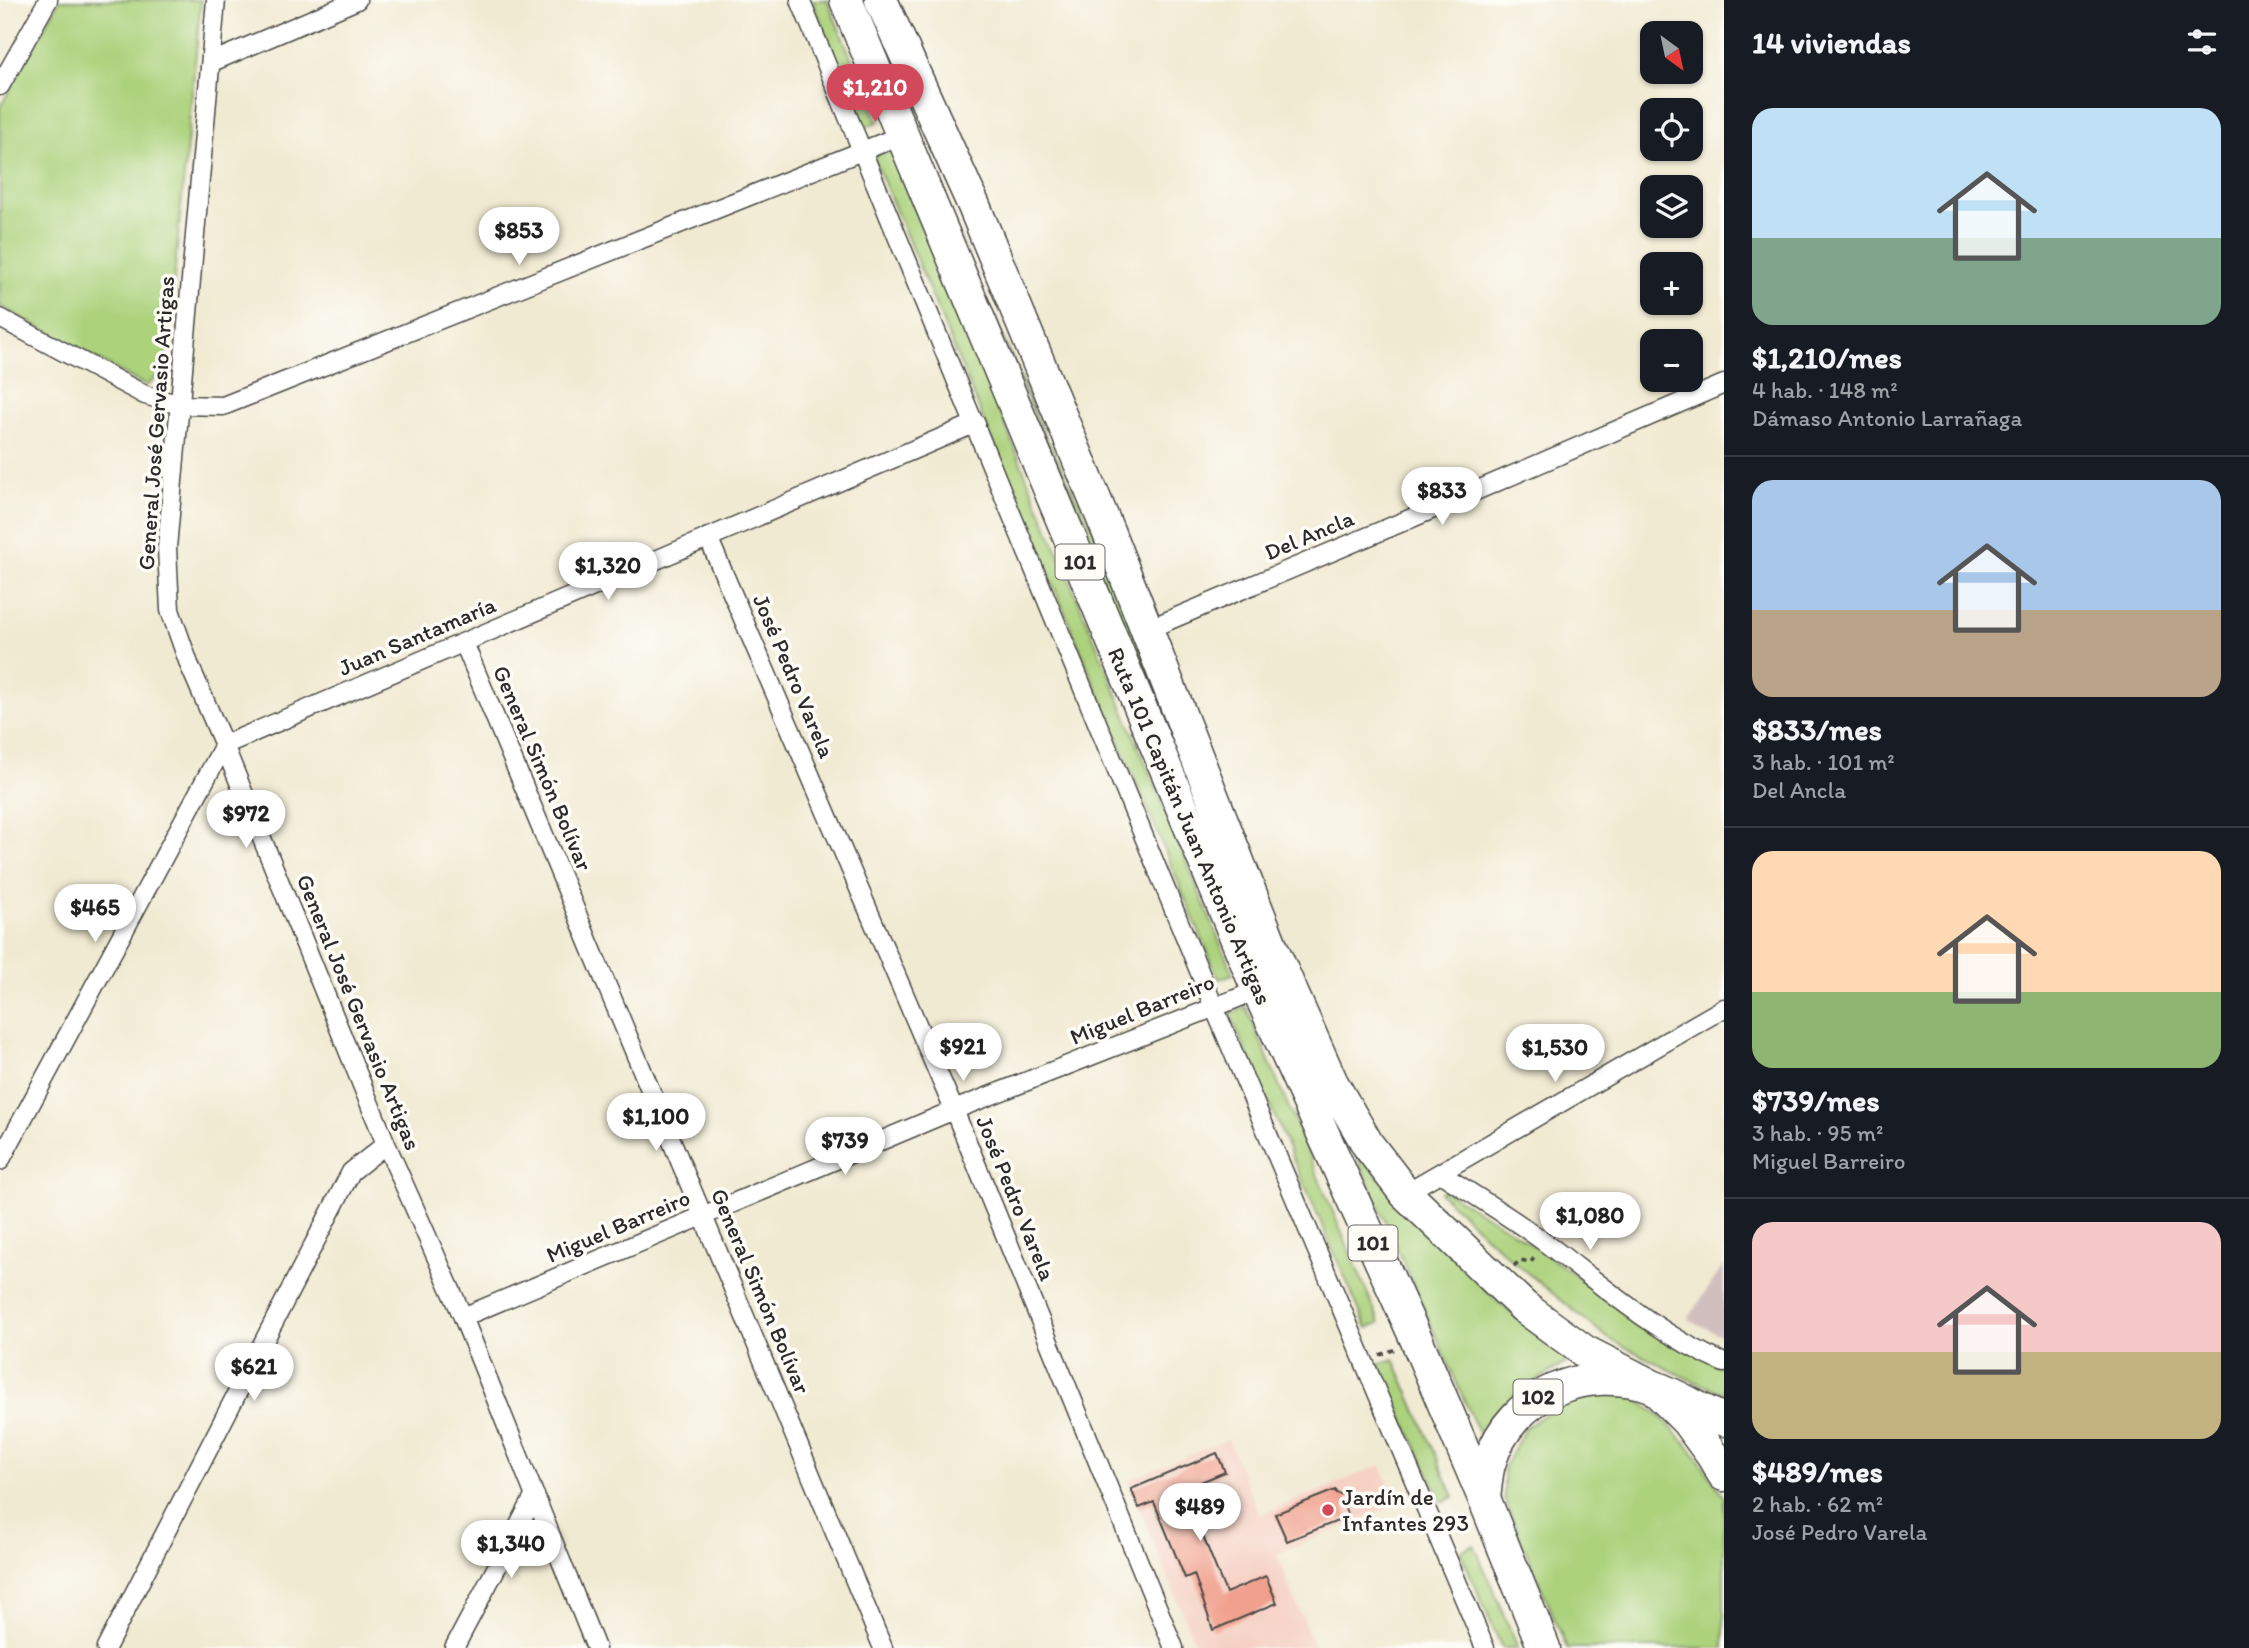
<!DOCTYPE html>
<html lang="es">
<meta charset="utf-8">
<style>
body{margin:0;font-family:Itim,sans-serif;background:#242831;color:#f1f3f6;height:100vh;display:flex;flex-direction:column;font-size:26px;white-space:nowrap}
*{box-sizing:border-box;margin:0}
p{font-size:23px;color:#9ea1a6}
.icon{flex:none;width:38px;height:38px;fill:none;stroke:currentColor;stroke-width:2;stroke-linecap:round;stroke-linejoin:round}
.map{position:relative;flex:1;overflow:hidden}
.side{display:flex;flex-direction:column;background:#171b24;width:525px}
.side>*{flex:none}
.needle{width:46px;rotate:147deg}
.tools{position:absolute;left:1640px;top:21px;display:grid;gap:14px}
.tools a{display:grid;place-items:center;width:63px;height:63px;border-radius:14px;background:#171b24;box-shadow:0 2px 5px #0004;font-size:35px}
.price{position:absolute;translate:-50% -60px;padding:0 16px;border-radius:24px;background:#fff;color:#222;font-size:23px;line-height:46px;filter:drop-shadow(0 2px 4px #0008)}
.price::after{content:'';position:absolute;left:50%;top:42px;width:21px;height:16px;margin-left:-10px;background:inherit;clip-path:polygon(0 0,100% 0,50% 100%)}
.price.on{background:#d1495b;color:#fff}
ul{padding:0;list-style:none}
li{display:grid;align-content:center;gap:14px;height:371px;padding:0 28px}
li+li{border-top:2px solid #363941}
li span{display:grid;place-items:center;height:217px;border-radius:21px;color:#555}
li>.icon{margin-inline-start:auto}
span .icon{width:126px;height:126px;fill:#fffc;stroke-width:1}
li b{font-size:30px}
h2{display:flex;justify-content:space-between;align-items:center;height:84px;padding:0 28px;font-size:30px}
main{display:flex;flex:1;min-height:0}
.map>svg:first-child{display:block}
.built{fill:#f6d1c5}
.industrial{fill:#d1bfbf}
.green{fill:#acd27c;stroke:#6c7e54;stroke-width:2}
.building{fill:#f1a08d}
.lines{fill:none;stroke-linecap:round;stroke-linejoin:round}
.street-casing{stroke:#494844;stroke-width:21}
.highway-casing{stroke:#494844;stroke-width:35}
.path{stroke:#494844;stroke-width:3.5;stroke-dasharray:5 5;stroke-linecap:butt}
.street{stroke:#fff;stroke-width:18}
.highway{stroke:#fff;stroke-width:32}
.poi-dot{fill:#d1495b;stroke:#fdfcf7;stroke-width:2.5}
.labels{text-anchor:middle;stroke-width:7;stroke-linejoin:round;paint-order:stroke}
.shield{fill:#fdfcf7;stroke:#6a6a68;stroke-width:2}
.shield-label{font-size:21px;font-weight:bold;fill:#2b2b2b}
.street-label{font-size:23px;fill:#2b2b2b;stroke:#fdfcf7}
.poi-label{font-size:23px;fill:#2b2b2b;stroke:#fdfcf7;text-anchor:start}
</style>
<main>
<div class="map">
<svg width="1724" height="1648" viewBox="0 0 1724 1648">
<rect width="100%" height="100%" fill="#fdfcf7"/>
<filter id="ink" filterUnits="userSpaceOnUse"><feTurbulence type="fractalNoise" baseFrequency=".0143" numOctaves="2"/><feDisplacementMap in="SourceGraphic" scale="14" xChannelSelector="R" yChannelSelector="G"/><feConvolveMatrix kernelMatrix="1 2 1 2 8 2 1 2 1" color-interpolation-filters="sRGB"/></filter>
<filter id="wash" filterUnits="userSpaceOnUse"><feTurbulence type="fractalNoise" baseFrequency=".00686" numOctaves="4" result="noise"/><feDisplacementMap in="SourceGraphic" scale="28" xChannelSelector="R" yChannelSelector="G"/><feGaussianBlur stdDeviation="1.57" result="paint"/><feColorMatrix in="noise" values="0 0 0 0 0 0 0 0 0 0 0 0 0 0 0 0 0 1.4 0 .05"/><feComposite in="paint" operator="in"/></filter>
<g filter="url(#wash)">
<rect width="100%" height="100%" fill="#f1ead2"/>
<!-- built -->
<path class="built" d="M1228,1439L1260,1515L1381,1465L1397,1504L1276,1554L1315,1648H1197L1128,1480Z"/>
<!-- industrial -->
<path class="industrial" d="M1724,1264V1337L1688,1319Z"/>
<!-- green -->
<path class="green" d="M60,0H201L165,371L146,386L0,306V107Z
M812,0H827L878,122L864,127Z
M858,0H869L915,111L910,117Z
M891,150L1233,974L1219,979L873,156Z
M945,201L1045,435L1106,556L1142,651L1163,715L1354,1147L1349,1149L1296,1045Z
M1246,1007L1380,1323L1367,1328L1230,1014Z
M1354,1150C1423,1224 1487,1304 1572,1360C1531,1382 1506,1398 1481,1438Z
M1443,1190L1512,1231L1623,1309L1724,1368V1393L1686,1378L1609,1339L1514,1262L1440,1193Z
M1394,1359L1454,1497L1442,1503L1379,1364Z
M1600,1392L1628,1395L1658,1414L1692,1450L1724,1497V1648H1567L1504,1499V1467L1526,1427L1564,1403Z
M1474,1545L1518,1648H1502L1460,1551Z"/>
<g id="blocks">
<!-- building -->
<path class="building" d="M1217,1453L1225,1472L1184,1489L1226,1593L1266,1576L1277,1603L1213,1630L1194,1574L1185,1578L1154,1502L1139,1508L1131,1489Z
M1335,1490L1336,1493L1348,1496L1345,1508L1348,1517L1287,1541L1275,1514Z"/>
</g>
</g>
<g filter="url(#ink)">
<use href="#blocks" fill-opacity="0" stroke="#494844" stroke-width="2"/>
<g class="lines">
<defs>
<path id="street" d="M216,0L167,548L170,610L189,664L224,745L386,1144L463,1317L596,1648
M800,0L1214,1007L1485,1648
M212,62L357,0
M0,86L48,0
M0,318L145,395L180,405L223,406L902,135
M708,537L954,1110L1174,1648
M1146,630L1457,499L1724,384
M464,643L883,1648
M0,1161L224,745L976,423
M1440,1173C1475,1196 1513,1218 1547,1244C1603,1286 1659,1335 1724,1363
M1405,1193L1724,1008
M463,1317L954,1110L1258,990
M106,1648L351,1172L386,1144
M454,1648L535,1495"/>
<path id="highway" d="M846,0L1258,990L1417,1341L1484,1498L1544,1648
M881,0L974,206L1108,531L1272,948L1332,1083L1368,1145L1405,1193L1524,1307L1584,1351L1652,1386L1687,1421L1712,1455L1724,1475
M1484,1498C1486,1486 1486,1472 1490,1461C1512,1393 1586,1364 1651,1386C1676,1394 1699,1410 1724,1420"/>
</defs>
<!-- street casing -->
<use href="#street" class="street-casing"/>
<!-- highway casing -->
<use href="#highway" class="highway-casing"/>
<!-- path -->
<path class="path" d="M1514,1266L1520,1260L1531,1262L1536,1255
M1380,1355L1396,1349"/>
<!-- street -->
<use href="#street" class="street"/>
<!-- highway -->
<use href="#highway" class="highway"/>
</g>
</g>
<!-- markers -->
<circle class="poi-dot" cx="1328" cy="1510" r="7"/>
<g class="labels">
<!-- shield labels -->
<g class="shield">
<rect x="1055.5" y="544.5" width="49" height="35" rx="5"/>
<rect x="1348.5" y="1225.5" width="49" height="35" rx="5"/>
<rect x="1513.5" y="1379.5" width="49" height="35" rx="5"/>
</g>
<g class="shield-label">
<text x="1080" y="569">101</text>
<text x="1373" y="1250">101</text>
<text x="1538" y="1404">102</text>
</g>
<!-- street labels -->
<g class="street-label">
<text transform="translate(156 423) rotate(-86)" y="8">General José Gervasio Artigas</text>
<text transform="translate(1309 535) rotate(-23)" y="8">Del Ancla</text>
<text transform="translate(417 636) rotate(-23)" y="8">Juan Santamaría</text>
<text transform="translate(794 676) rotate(67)" y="8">José Pedro Varela</text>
<text transform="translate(543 768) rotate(67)" y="8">General Simón Bolívar</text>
<text transform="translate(1190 826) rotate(67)" y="8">Ruta 101 Capitán Juan Antonio Artigas</text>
<text transform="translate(1142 1009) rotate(-22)" y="8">Miguel Barreiro</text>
<text transform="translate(359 1012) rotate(68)" y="8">General José Gervasio Artigas</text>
<text transform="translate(1016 1198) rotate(68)" y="8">José Pedro Varela</text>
<text transform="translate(618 1226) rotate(-23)" y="8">Miguel Barreiro</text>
<text transform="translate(761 1291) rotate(67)" y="8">General Simón Bolívar</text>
</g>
<!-- poi labels -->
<g class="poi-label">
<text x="1342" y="1505">Jardín de<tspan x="1342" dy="26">Infantes 293</tspan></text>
</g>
</g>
</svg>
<div class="tools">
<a><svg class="needle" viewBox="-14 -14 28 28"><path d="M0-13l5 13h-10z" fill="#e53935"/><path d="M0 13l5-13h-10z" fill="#9ea1a6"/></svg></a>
<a><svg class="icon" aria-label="locate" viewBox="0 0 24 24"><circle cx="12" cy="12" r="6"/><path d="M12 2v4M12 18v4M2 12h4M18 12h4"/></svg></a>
<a><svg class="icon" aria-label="layers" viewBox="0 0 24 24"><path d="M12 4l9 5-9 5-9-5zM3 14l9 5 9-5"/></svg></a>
<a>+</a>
<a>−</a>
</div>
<b class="price on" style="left:875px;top:124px">$1,210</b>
<b class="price" style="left:519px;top:267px">$853</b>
<b class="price" style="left:1442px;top:527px">$833</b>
<b class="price" style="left:608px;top:602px">$1,320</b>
<b class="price" style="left:246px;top:850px">$972</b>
<b class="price" style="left:95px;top:944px">$465</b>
<b class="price" style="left:963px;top:1083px">$921</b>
<b class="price" style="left:1555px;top:1084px">$1,530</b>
<b class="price" style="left:656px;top:1153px">$1,100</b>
<b class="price" style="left:845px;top:1177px">$739</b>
<b class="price" style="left:1590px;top:1252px">$1,080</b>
<b class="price" style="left:254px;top:1403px">$621</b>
<b class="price" style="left:1200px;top:1543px">$489</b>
<b class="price" style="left:511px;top:1580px">$1,340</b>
</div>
<section class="side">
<h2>14 viviendas<svg class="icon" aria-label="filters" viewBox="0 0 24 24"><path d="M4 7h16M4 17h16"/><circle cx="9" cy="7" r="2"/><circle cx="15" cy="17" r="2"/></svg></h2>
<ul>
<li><span style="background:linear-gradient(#bfe0f5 60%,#7fa58c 0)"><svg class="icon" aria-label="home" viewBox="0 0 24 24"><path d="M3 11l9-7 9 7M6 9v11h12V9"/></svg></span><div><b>$1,210/mes</b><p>4 hab. · 148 m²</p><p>Dámaso Antonio Larrañaga</p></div></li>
<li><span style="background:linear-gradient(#a9c7e8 60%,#b9a48a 0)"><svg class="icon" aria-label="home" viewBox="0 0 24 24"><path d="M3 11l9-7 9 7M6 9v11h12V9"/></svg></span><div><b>$833/mes</b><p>3 hab. · 101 m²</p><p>Del Ancla</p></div></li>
<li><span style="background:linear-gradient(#ffd9b3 65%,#8fb573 0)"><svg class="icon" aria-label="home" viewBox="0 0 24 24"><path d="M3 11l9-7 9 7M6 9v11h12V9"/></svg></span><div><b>$739/mes</b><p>3 hab. · 95 m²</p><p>Miguel Barreiro</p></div></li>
<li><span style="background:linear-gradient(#f6c9c9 60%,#c2b280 0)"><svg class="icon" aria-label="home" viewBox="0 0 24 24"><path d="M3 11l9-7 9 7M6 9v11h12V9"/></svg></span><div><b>$489/mes</b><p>2 hab. · 62 m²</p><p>José Pedro Varela</p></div></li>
</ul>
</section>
</main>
